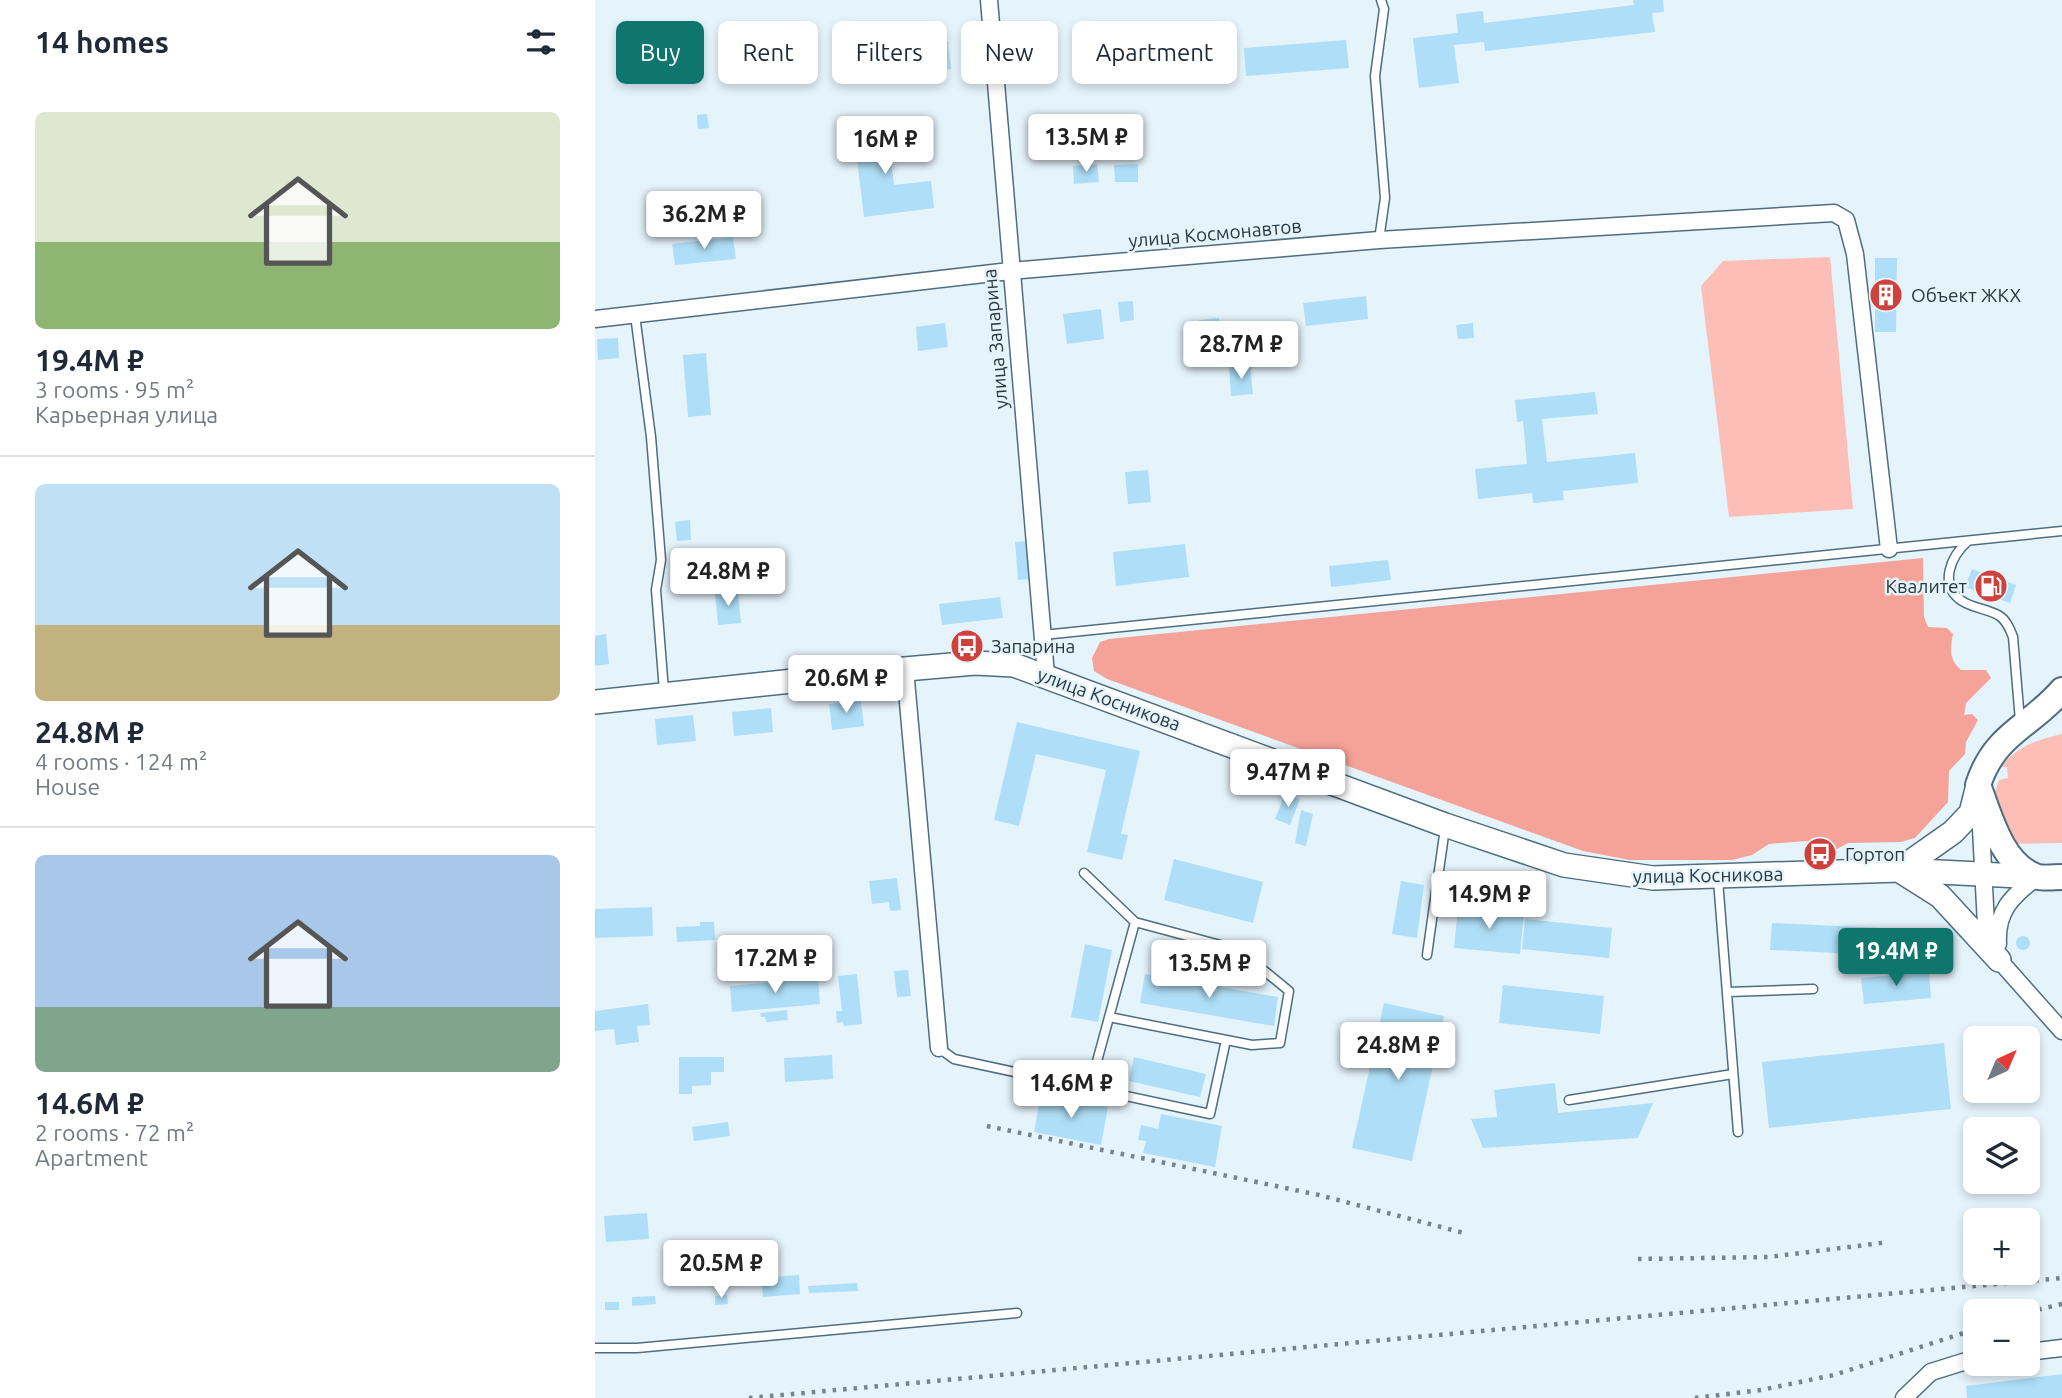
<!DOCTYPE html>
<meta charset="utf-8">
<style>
body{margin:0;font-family:Ubuntu,sans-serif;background:#f2f2f3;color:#1f2937;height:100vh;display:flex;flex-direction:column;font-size:26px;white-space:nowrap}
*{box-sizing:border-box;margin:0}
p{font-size:23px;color:#747a83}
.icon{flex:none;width:38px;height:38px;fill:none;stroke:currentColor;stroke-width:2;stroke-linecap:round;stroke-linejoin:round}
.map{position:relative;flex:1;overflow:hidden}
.details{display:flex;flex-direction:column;background:#fff;width:595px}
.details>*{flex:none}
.hud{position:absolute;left:21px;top:21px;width:665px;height:63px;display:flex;gap:14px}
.needle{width:46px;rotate:44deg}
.tools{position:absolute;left:1368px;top:1026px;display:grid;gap:14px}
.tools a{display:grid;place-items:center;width:77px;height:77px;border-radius:10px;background:#fff;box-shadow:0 4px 10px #0003;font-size:35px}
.price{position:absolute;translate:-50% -60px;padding:0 16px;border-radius:7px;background:#fff;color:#222;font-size:23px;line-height:46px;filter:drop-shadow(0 2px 4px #0008)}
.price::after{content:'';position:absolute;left:50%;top:42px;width:21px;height:16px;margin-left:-10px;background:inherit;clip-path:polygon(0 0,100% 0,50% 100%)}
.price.on{background:#0f766e;color:#fff}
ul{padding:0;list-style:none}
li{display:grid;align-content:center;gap:14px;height:371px;padding:0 35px}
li+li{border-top:2px solid #e0e1e3}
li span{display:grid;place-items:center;height:217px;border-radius:10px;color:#555}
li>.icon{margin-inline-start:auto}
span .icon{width:126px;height:126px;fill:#fffc;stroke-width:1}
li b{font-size:30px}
h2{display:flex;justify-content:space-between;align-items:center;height:84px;padding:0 35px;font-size:30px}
.pill{padding:0 24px;border-radius:10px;background:#fff;box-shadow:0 4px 10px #0003;font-size:24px;line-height:63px}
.pill.on{background:#0f766e;color:#fff}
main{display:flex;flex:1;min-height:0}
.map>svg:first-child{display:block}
.green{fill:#fdbeb7}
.forest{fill:#f5a299}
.building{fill:#afdff8}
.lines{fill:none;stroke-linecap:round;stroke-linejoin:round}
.lane-casing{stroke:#4e6e7f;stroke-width:11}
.street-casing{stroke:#4e6e7f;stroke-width:19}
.secondary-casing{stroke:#4e6e7f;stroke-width:26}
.primary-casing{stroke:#4e6e7f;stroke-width:28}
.lane{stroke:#fff;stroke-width:8}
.street{stroke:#fff;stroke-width:16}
.secondary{stroke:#fff;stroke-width:23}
.primary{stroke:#fff;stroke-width:24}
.rail{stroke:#75838b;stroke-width:4.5;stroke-dasharray:3.5 7;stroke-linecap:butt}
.labels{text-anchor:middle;stroke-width:5;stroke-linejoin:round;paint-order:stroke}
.street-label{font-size:19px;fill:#2a3840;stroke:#e5f3fb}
.poi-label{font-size:19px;fill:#2a3840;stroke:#e5f3fb;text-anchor:start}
</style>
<main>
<section class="details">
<h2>14 homes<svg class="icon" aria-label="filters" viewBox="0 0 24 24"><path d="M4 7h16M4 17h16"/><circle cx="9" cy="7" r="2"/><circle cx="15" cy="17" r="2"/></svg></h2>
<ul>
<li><span style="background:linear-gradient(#dfe7d0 60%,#8fb573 0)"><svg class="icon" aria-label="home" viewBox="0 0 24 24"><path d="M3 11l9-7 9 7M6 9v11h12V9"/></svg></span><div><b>19.4M ₽</b><p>3 rooms · 95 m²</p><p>Карьерная улица</p></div></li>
<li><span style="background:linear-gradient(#bfe0f5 65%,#c2b280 0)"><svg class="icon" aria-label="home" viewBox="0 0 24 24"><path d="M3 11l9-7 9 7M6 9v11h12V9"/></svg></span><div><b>24.8M ₽</b><p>4 rooms · 124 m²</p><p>House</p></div></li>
<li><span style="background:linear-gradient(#a9c7e8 70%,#7fa58c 0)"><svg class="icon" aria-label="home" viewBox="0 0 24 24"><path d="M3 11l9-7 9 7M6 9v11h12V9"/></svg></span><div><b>14.6M ₽</b><p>2 rooms · 72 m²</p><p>Apartment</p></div></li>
</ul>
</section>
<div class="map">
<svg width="1467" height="1398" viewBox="0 0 1467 1398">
<rect width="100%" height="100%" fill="#e5f3fb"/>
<!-- green -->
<path class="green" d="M1235,257L1258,509L1134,517L1106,286L1128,261Z
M1467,734V843L1413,844L1398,798L1404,780L1413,778L1412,767H1405C1423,746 1441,740 1467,734Z"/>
<!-- forest -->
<path class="forest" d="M1328,558L1329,617L1333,627L1352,628L1358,634C1355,650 1354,659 1366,670H1391L1396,678L1371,703L1369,715L1377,714L1383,720L1371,742L1370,754L1354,771L1353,802L1320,838L1306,842L1253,843L1242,849L1211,841L1174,844L1157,855L1137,860H1035L988,851L512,679L499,671L497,658L505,642L514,639Z"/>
<!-- building -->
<path class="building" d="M1038,0H1068L1069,12L1057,13L1060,32L890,51L889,42L859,45L864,83L824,88L818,38L863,33L861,14L888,11L889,23L1039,5Z
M751,40L754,68L651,76L649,48Z
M353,41L356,69L335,70L333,42Z
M112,114L114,128L103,129L102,115Z
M291,122L299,185L336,181L339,208L269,217L258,126Z
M502,164L504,182L479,184L478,166Z
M543,164V182H520L519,165Z
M138,237L141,259L80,265L77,244Z
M1280,258H1302L1301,332H1280Z
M771,296L773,319L711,326L708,303Z
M538,301L539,320L525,322L523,302Z
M506,309L509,339L472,344L468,314Z
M624,318L625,332L606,334L604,320Z
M350,323L353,347L323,351L321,327Z
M878,323L879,338L863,339L861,325Z
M23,338L24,358L3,360L2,339Z
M111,353L116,415L93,417L88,355Z
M655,365L658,394L636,396L634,367Z
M1000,392L1003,414L947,419L952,462L1040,453L1043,483L968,491L969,500L938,503L937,493L883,499L880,469L932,464L928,421L922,422L920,400Z
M553,470L556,502L533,504L530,472Z
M95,520L96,540L82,541L80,522Z
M435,541L439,579L423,580L420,542Z
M590,544L594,577L521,586L518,552Z
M793,560L796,580L736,587L734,566Z
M1377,569L1421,585L1415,603L1370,587Z
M143,592L146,623L123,625L120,594Z
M405,597L408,618L347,625L344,604Z
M11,634L14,664L0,666V636Z
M266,701L269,726L237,730L234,704Z
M176,708L178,732L139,736L137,712Z
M98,715L101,741L62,745L60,719Z
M422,722L545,751L526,834L533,835L527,860L492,852L511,770L441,754L424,826L399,820Z
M690,794L705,799L695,825L680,819Z
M706,810L718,814L711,846L700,843Z
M579,859L668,882L658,923L569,900Z
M302,878L306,910L295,911L294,902L277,904L274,881Z
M806,881L829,885L822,938L797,934Z
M57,907L58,936L0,938V909Z
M863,907L929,914L925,954L859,948Z
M930,919L1017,928L1014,958L927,949Z
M105,922H119L120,940L82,942L81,927L105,926Z
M1177,923L1289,928L1288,955L1175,950Z
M1421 943a7 7 0 1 1 14 0a7 7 0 1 1-14 0Z
M490,944L517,950L503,1022L476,1017Z
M313,970L316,996L302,997L299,971Z
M1334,972L1336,998L1269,1004L1266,978Z
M262,974L267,1024L249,1026L248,1022L242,1023L241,1011H247L243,976Z
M550,974L683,997L679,1026L545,1003Z
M223,978L225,1004L137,1012L135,986Z
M908,985L1009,996L1005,1034L904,1023Z
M789,1003L849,1016L817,1161L757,1148Z
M53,1004L55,1025L42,1026L44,1042L21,1045L19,1029L0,1031V1011Z
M192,1010L193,1020L171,1022L170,1017H166L165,1013Z
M1349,1043L1356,1109L1174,1128L1167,1062Z
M237,1055L238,1079L190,1082L189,1058Z
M84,1057H129V1072H116V1085L97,1086V1094H84Z
M539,1057L611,1074L605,1097L534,1081Z
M960,1083L963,1113L1058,1103L1043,1138L888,1148L876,1119L902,1117L899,1090Z
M446,1094L513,1107L506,1145L439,1132Z
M566,1114L627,1126L620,1167L548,1153L551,1141L543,1140L546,1125L563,1129Z
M133,1122L135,1136L99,1141L97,1127Z
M52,1213L54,1239L11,1242L9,1216Z
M204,1275L205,1294L168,1297L167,1283H163L162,1278Z
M262,1283L263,1291L214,1293L213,1286Z
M132,1295L133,1304L120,1305V1296Z
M60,1296L61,1304L37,1306V1297Z
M10,1302H24V1310H10Z
M1467,1374V1398H1372L1371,1386Z"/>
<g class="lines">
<defs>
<path id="lane" d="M784,240L790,198L780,76L789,9L786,0
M40,315L56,437L66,560L61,590L69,691
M1373,541C1356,556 1343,585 1367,601C1378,608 1392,609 1403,615C1411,619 1415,629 1418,637L1425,721
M448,635L1467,531
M489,873L540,922
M1123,880L1143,1132
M832,955L850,828
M1133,992L1218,989
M344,1048L359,1059L615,1114L631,1040
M495,1087L540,922L644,950L694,991L685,1043L657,1045L514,1017
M974,1100L1138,1074
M0,1348H42L422,1313"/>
<path id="street" d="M394,0L451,675
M0,319L415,271L784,240L1239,213L1251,220L1260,254L1294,549
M310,669L344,1048
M1385,809L1391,925L1404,960L1467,1031
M1403,944C1401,911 1417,896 1442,877
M1433,1352L1467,1348
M1309,1398L1336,1372L1381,1358"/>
<path id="secondary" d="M0,702L310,669L380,663L419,665L850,825L969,865L1058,878L1304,870L1442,877
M1304,870L1358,832L1376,813L1383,785
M1307,872L1345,896L1404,960"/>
<path id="primary" d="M1467,690C1434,728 1400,733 1383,785C1395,815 1406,863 1440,876C1447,879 1459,877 1467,877"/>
</defs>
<!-- lane casing -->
<use href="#lane" class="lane-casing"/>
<!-- street casing -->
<use href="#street" class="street-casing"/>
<!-- secondary casing -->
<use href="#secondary" class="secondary-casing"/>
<!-- primary casing -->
<use href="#primary" class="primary-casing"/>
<!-- lane -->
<use href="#lane" class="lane"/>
<!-- street -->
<use href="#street" class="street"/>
<!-- secondary -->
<use href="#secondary" class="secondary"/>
<!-- primary -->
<use href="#primary" class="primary"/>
<!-- rail -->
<path class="rail" d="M392,1126L724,1195L869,1233
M1043,1259L1174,1257L1294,1242
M1433,1312L1467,1304
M154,1398L1467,1278
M1100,1398L1166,1390L1239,1375L1381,1329"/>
</g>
<!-- icons -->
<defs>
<symbol id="building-disc" viewBox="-11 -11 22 22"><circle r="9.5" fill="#cf413d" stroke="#e5f3fb"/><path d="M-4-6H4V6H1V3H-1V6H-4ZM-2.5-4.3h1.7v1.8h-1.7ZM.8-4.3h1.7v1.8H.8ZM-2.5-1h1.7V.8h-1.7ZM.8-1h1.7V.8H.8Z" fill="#fff"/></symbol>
<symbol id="fuel-disc" viewBox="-11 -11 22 22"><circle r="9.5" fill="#cf413d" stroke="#e5f3fb"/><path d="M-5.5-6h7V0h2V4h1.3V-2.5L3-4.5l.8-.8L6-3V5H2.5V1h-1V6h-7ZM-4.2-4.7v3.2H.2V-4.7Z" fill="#fff"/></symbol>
<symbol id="bus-disc" viewBox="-11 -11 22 22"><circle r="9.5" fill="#cf413d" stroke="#e5f3fb"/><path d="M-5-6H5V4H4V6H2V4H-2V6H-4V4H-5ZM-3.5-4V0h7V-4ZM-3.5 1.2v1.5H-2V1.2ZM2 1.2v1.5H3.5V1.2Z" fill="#fff"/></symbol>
</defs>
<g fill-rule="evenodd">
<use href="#building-disc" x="1272" y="276" width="38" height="38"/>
<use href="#fuel-disc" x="1377" y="567" width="38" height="38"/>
<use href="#bus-disc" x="353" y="627" width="38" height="38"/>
<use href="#bus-disc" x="1206" y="835" width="38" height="38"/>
</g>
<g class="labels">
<!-- street labels -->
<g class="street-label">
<text transform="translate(620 233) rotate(-5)" y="7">улица Космонавтов</text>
<text transform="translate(400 339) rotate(-95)" y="7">улица Запарина</text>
<text transform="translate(514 699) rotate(20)" y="7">улица Косникова</text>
<text transform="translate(1113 875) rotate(-1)" y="7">улица Косникова</text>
</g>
<!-- poi labels -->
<g class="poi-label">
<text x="1316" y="302">Объект ЖКХ</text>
<text x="1372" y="593" text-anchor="end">Квалитет</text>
<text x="396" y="653">Запарина</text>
<text x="1250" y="861">Гортоп</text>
</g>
</g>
</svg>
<div class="tools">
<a><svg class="needle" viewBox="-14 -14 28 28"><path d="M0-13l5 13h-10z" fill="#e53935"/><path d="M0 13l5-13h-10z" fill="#747a83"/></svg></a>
<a><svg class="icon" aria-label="layers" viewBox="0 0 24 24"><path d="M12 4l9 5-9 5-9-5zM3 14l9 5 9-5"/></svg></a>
<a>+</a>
<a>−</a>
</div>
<b class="price" style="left:491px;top:174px">13.5M ₽</b>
<b class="price" style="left:290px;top:176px">16M ₽</b>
<b class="price" style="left:109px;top:251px">36.2M ₽</b>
<b class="price" style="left:646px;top:381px">28.7M ₽</b>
<b class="price" style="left:133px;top:608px">24.8M ₽</b>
<b class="price" style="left:251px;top:715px">20.6M ₽</b>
<b class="price" style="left:693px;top:809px">9.47M ₽</b>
<b class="price" style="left:894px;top:931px">14.9M ₽</b>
<b class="price on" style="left:1301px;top:988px">19.4M ₽</b>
<b class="price" style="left:180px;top:995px">17.2M ₽</b>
<b class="price" style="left:614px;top:1000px">13.5M ₽</b>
<b class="price" style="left:803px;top:1082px">24.8M ₽</b>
<b class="price" style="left:476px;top:1120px">14.6M ₽</b>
<b class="price" style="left:126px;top:1300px">20.5M ₽</b>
<div class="hud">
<a class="pill on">Buy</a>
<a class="pill">Rent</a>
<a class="pill">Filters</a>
<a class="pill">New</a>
<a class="pill">Apartment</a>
</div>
</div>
</main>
